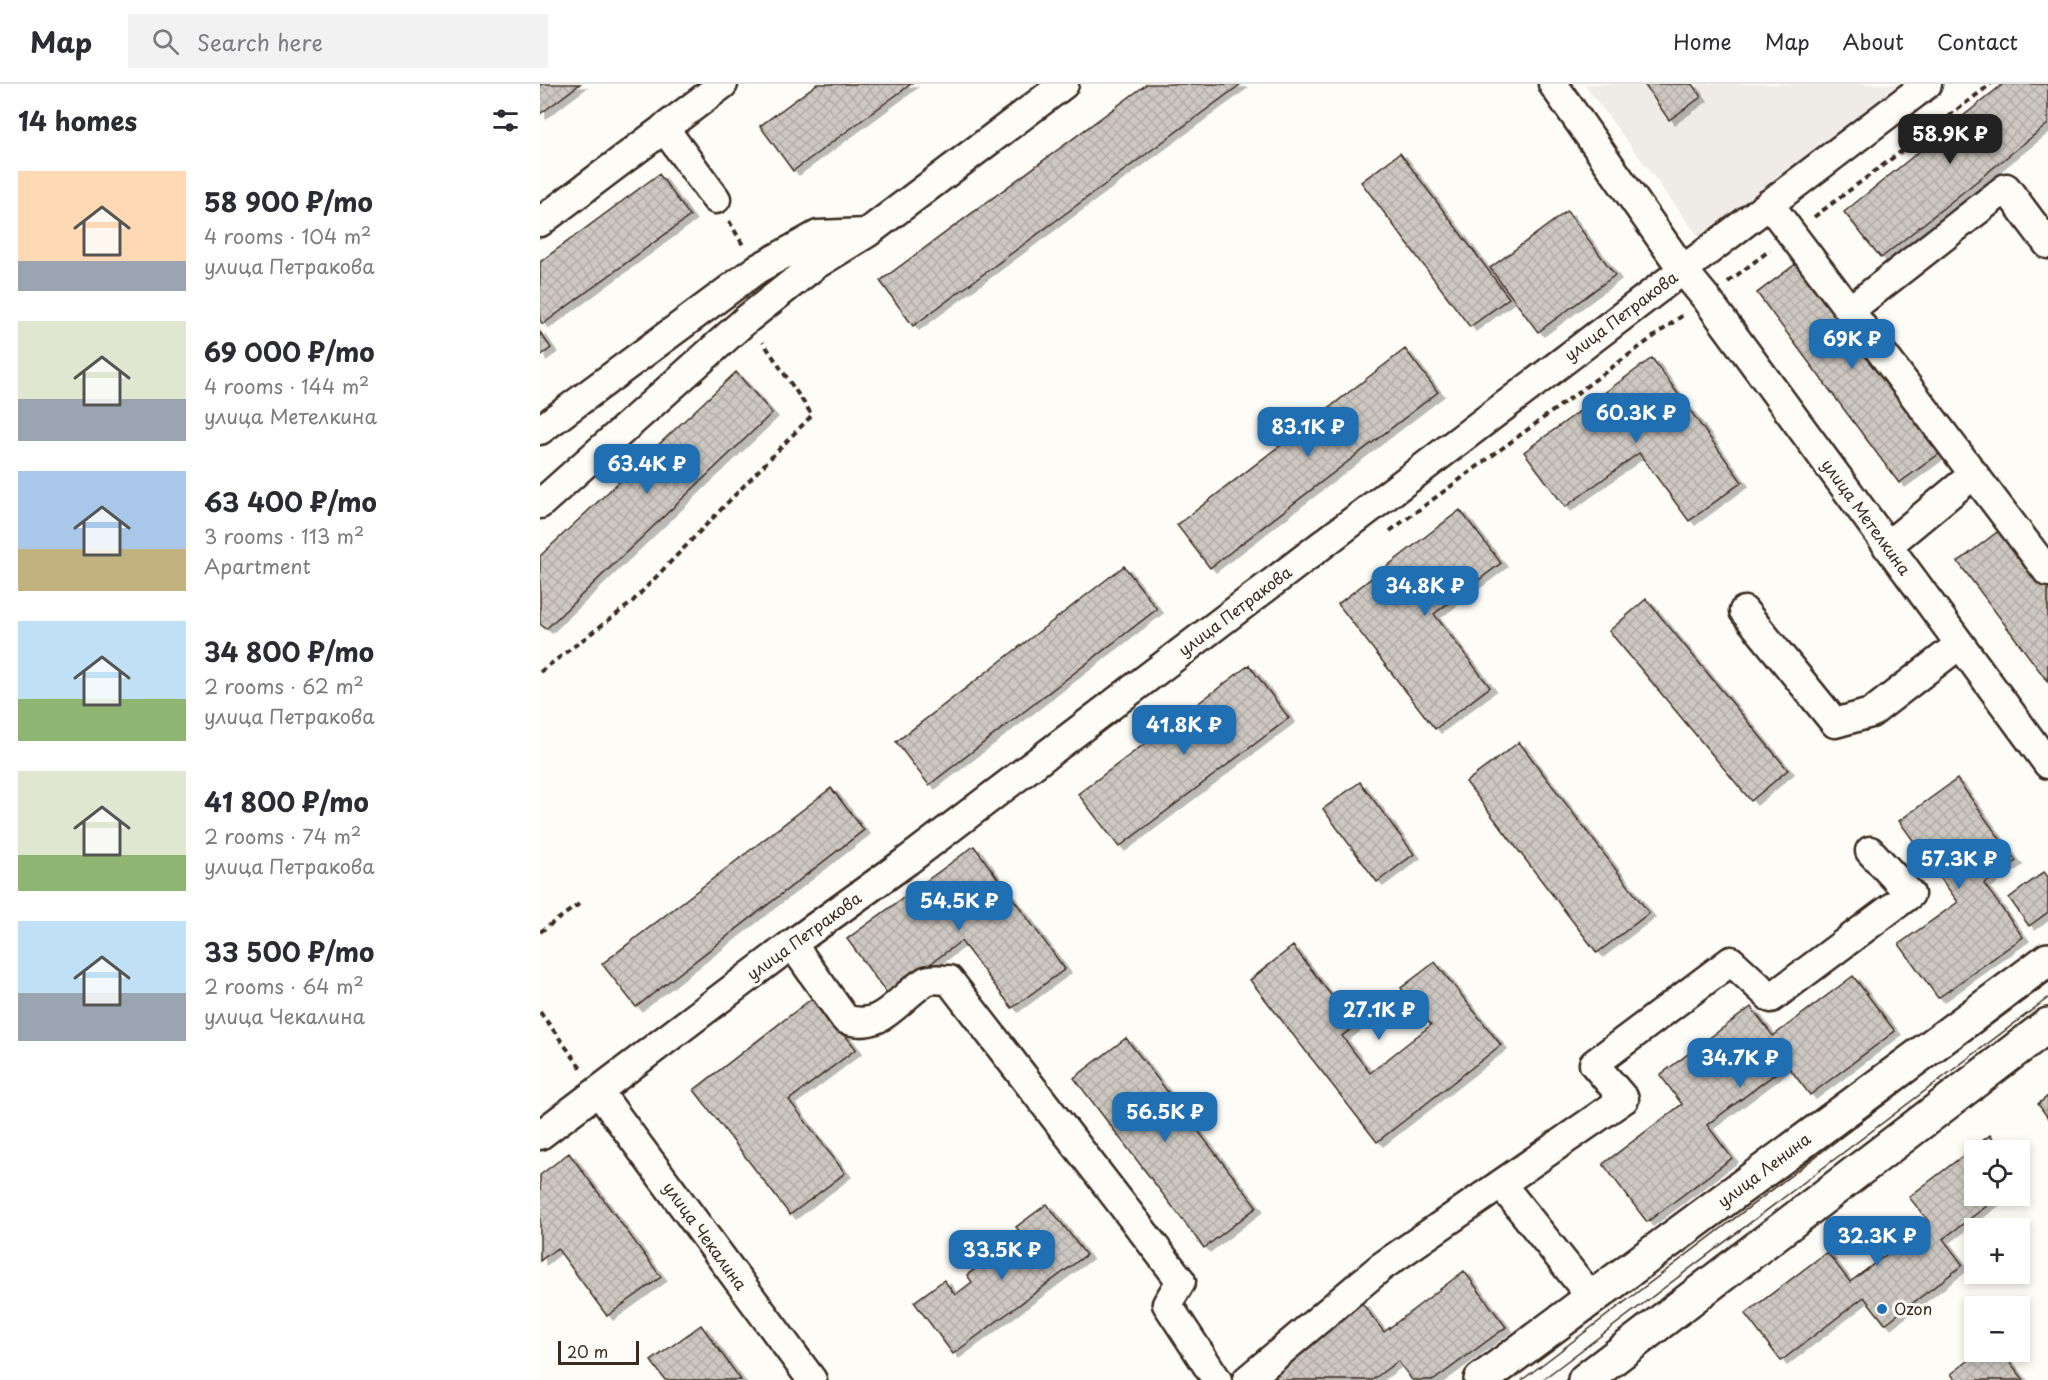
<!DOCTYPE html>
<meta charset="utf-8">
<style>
body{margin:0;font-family:"Playpen Sans",sans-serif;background:#f2f2f3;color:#2b2b33;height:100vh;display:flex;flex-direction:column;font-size:22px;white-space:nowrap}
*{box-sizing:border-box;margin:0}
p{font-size:20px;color:#7c7c81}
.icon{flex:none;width:33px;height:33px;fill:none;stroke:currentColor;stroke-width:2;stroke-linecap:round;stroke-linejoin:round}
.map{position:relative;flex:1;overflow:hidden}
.drawer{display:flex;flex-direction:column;background:#fff;width:540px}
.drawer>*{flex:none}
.controls{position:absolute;left:1424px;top:1056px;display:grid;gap:12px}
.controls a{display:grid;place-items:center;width:66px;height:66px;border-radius:0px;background:#fff;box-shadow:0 3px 9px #0003;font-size:30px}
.scale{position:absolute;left:18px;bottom:15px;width:81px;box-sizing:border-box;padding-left:6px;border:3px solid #3b2a1e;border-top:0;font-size:16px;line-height:21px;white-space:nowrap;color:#3b2a1e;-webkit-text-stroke:4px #fdfcf7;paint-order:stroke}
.price{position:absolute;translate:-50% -51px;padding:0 14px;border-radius:12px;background:#1f6fb2;color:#fff;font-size:20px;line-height:39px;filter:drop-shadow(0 2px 3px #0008)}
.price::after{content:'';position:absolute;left:50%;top:36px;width:18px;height:14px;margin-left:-9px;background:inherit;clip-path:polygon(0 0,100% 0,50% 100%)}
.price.on{background:#222;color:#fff}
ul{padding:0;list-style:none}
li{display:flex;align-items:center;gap:18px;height:150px;padding:0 18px}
li span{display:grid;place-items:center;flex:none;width:168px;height:120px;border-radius:0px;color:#555}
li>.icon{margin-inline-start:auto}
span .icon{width:72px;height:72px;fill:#fffc;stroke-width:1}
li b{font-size:26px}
h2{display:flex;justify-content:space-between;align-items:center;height:72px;padding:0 18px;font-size:26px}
header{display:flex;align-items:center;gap:36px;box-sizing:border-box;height:84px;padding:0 30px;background:#fff;border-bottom:2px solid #e1e1e2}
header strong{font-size:28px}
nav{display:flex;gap:33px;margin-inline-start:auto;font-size:21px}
.search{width:420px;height:54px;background:#f2f2f3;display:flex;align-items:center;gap:15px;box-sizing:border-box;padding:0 21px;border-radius:0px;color:#7c7c81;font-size:22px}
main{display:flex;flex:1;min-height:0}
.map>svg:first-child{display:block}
.built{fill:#efece7}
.building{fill:url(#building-cross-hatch);stroke:#3b2a1e;stroke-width:1.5;filter:url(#shadow)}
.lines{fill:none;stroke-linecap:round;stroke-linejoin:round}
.minor-casing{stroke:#3b2a1e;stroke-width:33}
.major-casing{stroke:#3b2a1e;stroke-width:38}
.path{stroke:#3b2a1e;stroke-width:4;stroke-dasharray:6 4.5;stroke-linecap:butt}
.minor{stroke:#fdfcf7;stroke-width:28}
.major{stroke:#fdfcf7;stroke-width:33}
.tram{stroke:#3b2a1e;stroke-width:1.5}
.poi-dot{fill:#1f6fb2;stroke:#fdfcf7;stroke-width:2}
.labels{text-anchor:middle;stroke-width:6;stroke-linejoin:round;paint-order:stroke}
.street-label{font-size:16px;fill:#3b2a1e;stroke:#fdfcf7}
.poi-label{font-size:16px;fill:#3b2a1e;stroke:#fdfcf7;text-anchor:start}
</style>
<header>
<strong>Map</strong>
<div class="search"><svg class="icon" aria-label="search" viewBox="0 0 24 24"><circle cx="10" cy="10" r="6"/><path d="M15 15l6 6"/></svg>Search here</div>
<nav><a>Home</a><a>Map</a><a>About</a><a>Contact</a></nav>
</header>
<main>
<section class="drawer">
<h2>14 homes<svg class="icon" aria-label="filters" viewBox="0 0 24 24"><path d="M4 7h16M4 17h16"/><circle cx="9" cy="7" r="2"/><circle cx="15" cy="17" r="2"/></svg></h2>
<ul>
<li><span style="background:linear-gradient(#ffd9b3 75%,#9aa5b1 0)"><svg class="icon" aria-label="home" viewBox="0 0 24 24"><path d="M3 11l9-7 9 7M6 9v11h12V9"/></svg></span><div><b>58 900 ₽/mo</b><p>4 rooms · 104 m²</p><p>улица Петракова</p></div></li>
<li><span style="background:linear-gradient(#dfe7d0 65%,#9aa5b1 0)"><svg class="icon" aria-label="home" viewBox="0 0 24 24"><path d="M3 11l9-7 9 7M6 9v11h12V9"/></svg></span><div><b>69 000 ₽/mo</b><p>4 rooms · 144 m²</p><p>улица Метелкина</p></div></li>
<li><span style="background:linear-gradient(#a9c7e8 65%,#c2b280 0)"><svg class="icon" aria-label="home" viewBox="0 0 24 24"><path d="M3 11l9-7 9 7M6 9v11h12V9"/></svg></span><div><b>63 400 ₽/mo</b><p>3 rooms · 113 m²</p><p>Apartment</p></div></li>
<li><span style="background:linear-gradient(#bfe0f5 65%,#8fb573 0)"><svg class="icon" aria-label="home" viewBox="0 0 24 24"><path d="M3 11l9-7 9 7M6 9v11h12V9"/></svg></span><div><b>34 800 ₽/mo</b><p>2 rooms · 62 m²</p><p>улица Петракова</p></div></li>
<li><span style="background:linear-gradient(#dfe7d0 70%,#8fb573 0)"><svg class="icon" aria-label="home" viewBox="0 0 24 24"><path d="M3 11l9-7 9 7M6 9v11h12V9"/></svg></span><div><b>41 800 ₽/mo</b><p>2 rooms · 74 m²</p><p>улица Петракова</p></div></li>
<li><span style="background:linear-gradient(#bfe0f5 60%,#9aa5b1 0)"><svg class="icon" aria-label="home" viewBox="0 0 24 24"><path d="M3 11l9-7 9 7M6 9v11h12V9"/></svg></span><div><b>33 500 ₽/mo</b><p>2 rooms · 64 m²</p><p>улица Чекалина</p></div></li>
</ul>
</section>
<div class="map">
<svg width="1508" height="1296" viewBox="0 0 1508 1296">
<defs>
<pattern id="building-cross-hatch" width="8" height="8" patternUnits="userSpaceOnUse" patternTransform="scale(1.5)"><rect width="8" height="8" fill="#cdc8c2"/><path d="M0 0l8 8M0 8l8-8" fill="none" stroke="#b1aca6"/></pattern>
<filter id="shadow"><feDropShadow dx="6" dy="4" stdDeviation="0" flood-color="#0004"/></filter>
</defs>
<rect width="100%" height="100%" fill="#fdfcf7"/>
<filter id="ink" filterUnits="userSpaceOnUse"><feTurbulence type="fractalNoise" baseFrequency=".0167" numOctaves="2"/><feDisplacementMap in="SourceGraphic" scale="12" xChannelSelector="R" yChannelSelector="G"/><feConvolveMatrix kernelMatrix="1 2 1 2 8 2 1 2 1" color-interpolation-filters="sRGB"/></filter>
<g filter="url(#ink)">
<!-- built -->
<path class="built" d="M1044,0H1359L1159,153Z"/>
<!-- building -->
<path class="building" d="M0,0H40L0,30Z
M277,0H371L253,87L220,42Z
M607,0H701L373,242L340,197Z
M1104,0H1152L1161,13L1129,36Z
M1463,0H1506L1508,2V40L1341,174L1304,128Z
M860,69L969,214L930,243L821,98Z
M119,90L150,132L3,240L0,237V178Z
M1027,127L1075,191L998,248L950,184Z
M1265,173L1407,364L1359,399L1217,209Z
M0,248L11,264L0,272Z
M865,265L898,308L670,484L637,441Z
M1112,274L1202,398L1149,437L1099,369L1025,423L984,368Z
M196,288L232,329L6,545L0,540V472Z
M920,426L961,479L894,530L950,603L895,645L798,520Z
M1465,442L1508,499V598L1418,478Z
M584,482L617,525L389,701L356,658Z
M1106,515L1248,686L1211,717L1069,547Z
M709,581L749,634L579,763L538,710Z
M979,658L1109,829L1057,869L926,698Z
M1417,695L1476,777L1444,800L1483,853L1398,914L1359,860L1418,818L1359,737Z
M820,698L874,770L837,798L783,725Z
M291,704L324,746L96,923L62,880Z
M434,762L525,885L472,924L421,857L348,911L307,855Z
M1504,788L1508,793V828L1489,842L1469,814Z
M753,862L815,942L802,952L830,989L891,941L861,904L895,878L961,961L837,1058L710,896Z
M1313,892L1355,947L1270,1011L1247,981L1167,1041L1192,1074L1107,1138L1063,1080L1142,1020L1120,991L1211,923L1233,952Z
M275,912L316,965L249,1016L305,1089L250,1131L154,1006Z
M586,954L717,1123L664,1164L534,994Z
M1508,1012V1034L1498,1020Z
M1450,1051L1461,1066H1434V1112H1460L1403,1155L1423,1181L1345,1240L1324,1213L1241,1277L1205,1230L1287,1168L1310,1198L1389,1138L1369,1113Z
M29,1069L121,1193L67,1232L17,1164L0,1177V1091Z
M507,1120L546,1171L413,1270L374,1218L404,1196L415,1211L432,1198L427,1191L464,1163L470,1171L488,1158L476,1143Z
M924,1187L966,1243L894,1296H872L858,1277L832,1296H738L731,1287L822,1219L844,1248Z
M161,1241L201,1296H125L111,1277Z
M1440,1268H1462L1484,1296H1416L1411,1290Z"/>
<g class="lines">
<defs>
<path id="minor" d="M1013,0L1143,186L1166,214L1508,680
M124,44L176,115
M1229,120L1508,488
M0,138L183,0
M1310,226L1466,104L1508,160
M0,346L217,185L278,151L326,149
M0,420L207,235L275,181L327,149L524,0
M1347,462L1434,390
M1204,527L1295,639L1331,629L1419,561
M252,860L305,935C343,948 357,914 386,897C392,894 402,896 409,896L641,1197L627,1220L677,1296
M58,1007L272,1296
M0,1051L252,860L367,777L1387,0
M961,1100L1052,1214
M707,1296L841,1183L1084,1015L1054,980L1191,877L1231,914L1370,810L1330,767"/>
<path id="major" d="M941,1296L1508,876
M1045,1296L1508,941"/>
</defs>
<!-- minor casing -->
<use href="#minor" class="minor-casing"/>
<!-- major casing -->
<use href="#major" class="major-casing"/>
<!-- path -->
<path class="path" d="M1274,133L1451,0
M189,137L203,161
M1188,198L1230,166
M850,447L1143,231
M0,588L90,520L272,331L223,258
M0,848L39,820
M0,928L42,985"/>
<!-- minor -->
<use href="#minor" class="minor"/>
<!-- major -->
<use href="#major" class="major"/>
<!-- tram -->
<path class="tram" d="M982,1296L1508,896
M1002,1296L1508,914"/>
</g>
</g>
<!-- markers -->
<circle class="poi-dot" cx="1342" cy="1225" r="6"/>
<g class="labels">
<!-- street labels -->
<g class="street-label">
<text transform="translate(1081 232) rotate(-37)" y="6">улица Петракова</text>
<text transform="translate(1326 433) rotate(54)" y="6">улица Метелкина</text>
<text transform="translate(695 527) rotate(-37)" y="6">улица Петракова</text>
<text transform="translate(264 852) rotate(-36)" y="6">улица Петракова</text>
<text transform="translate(1224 1086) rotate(-37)" y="6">улица Ленина</text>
<text transform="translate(165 1152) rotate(54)" y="6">улица Чекалина</text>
</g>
<!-- poi labels -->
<g class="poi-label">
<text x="1354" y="1231">Ozon</text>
</g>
</g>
</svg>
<div class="controls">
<a><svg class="icon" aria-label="locate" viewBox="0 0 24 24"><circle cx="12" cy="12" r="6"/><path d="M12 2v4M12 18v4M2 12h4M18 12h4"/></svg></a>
<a>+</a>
<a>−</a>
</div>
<div class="scale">20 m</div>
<b class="price on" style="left:1410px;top:81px">58.9K ₽</b>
<b class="price" style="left:1312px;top:286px">69K ₽</b>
<b class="price" style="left:1096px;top:360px">60.3K ₽</b>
<b class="price" style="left:768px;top:374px">83.1K ₽</b>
<b class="price" style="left:107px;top:411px">63.4K ₽</b>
<b class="price" style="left:885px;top:533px">34.8K ₽</b>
<b class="price" style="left:644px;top:672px">41.8K ₽</b>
<b class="price" style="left:1419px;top:806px">57.3K ₽</b>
<b class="price" style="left:419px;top:848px">54.5K ₽</b>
<b class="price" style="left:839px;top:957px">27.1K ₽</b>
<b class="price" style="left:1200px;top:1005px">34.7K ₽</b>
<b class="price" style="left:625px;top:1059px">56.5K ₽</b>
<b class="price" style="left:1337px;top:1183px">32.3K ₽</b>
<b class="price" style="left:462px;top:1197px">33.5K ₽</b>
</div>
</main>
